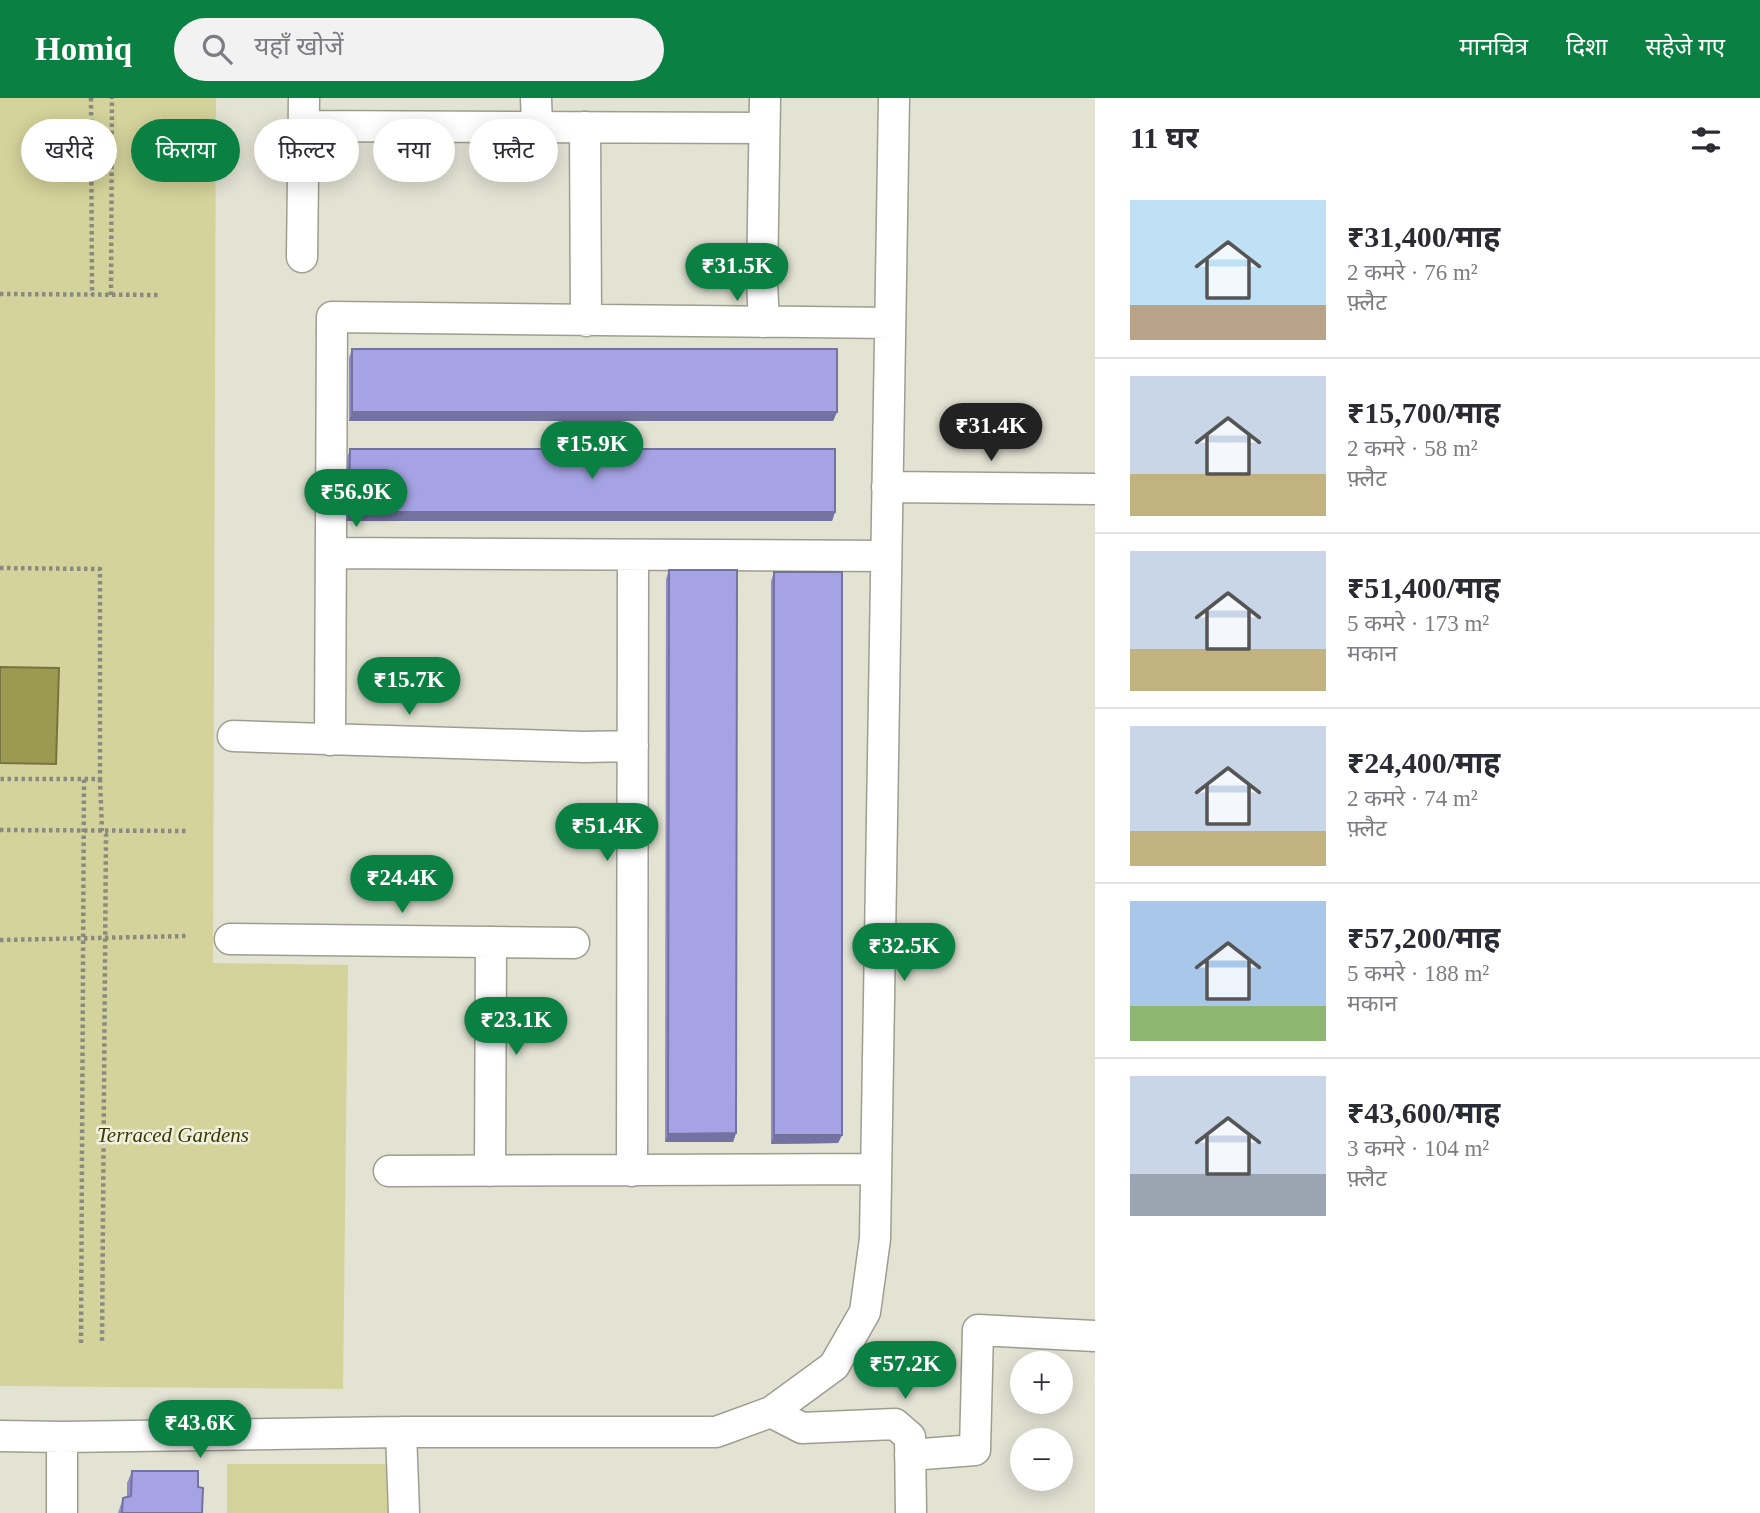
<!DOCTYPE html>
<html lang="hi">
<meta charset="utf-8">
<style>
body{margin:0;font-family:"Times New Roman","Noto Sans Devanagari",serif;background:#f2f2f3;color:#2b2b33;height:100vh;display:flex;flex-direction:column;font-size:26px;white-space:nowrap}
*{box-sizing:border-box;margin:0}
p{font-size:23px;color:#7c7c81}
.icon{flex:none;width:38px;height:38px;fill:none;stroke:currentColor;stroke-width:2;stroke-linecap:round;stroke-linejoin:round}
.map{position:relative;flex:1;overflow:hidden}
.side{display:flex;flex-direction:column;background:#fff;width:665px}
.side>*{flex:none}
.banner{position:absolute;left:21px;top:21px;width:665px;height:63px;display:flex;gap:14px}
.buttons{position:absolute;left:1010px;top:1253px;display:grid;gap:14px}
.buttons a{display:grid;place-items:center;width:63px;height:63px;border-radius:50%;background:#fff;box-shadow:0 4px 18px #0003;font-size:35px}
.price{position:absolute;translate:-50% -60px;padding:0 16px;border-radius:24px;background:#0b8043;color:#fff;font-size:23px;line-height:46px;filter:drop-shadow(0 2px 4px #0008)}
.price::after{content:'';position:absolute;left:50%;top:42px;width:21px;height:16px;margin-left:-10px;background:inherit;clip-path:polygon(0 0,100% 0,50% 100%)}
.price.on{background:#222;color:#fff}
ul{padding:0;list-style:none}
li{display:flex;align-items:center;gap:21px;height:175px;padding:0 35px}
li+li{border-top:2px solid #e1e1e2}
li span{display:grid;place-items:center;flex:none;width:196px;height:140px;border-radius:0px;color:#555}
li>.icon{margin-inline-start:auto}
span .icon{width:84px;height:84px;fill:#fffc;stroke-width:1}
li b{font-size:30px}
h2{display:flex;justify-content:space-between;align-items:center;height:84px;padding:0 35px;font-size:30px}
.pill{padding:0 24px;border-radius:32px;background:#fff;box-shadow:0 4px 18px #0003;font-size:24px;line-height:63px}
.pill.on{background:#0b8043;color:#fff}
header{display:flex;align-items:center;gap:42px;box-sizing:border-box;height:98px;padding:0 35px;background:#0b8043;color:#fff}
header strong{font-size:33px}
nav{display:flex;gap:38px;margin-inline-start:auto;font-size:24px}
.search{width:490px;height:63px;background:#f2f2f3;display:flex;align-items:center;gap:18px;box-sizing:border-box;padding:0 24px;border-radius:38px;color:#7c7c81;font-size:26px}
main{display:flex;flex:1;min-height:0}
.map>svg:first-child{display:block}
.green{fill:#d4d39b}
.water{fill:#9c9951;stroke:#767440;stroke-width:2}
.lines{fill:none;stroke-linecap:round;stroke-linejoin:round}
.minor-casing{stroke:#9e9e90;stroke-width:33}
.path{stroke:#8a8a80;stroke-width:4.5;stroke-dasharray:3.5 3.5;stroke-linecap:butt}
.minor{stroke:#fff;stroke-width:30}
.wall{fill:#8f8cc5}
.shaded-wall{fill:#7472a0}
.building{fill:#a6a3e5;stroke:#7472a0;stroke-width:2}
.labels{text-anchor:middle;stroke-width:5;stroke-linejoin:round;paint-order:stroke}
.park-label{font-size:21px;font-style:italic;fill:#3d3b00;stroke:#f0f1e1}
</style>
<header>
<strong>Homiq</strong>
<div class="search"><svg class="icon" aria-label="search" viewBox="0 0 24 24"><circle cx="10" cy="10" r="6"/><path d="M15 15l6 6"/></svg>यहाँ खोजें</div>
<nav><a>मानचित्र</a><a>दिशा</a><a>सहेजे गए</a></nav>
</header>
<main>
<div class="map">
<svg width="1095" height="1415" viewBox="0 0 1095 1415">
<rect width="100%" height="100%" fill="#e3e3d4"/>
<!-- green -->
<path class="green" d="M0,0H216L213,865L348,867L343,1291L0,1288Z
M227,1366H399L398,1415H227Z"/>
<!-- water -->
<path class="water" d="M0,569L59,570L56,666L0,665Z"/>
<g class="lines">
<defs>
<path id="minor" d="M536,0L537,29
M304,28L764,30
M585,29L586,223
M302,159L304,0
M764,224L762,185L765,0
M887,389L1095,391
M331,455L886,458
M233,638L584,649L633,648
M330,642L332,219L890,225
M230,841L574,845
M389,1073L876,1071
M490,1073L491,844
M632,1073L633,457
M771,1314L802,1330L895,1326L910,1339L911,1415
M401,1334L404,1415
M0,1338L62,1339L401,1334H716L771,1314L834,1268L865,1214L875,1141L894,0
M910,1357L975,1352L978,1232L1095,1238
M62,1415V1339"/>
</defs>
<!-- minor casing -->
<use href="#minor" class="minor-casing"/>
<!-- path -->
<path class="path" d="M91,0L92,197
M0,196L161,197
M111,197L112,0
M0,470L100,471V681H0
M100,681L102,733L106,737L102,1246
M0,732L187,733
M0,842L187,838
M81,1245L84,680"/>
<!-- minor -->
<use href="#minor" class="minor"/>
</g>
<!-- wall -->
<path class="wall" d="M352,251L837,314L833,323H349V260Z
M350,351L835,414L832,423H346L347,360Z
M669,472L736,1035L733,1044H665L666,481Z
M774,474L842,1037L838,1045L771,1046V483Z
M132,1373L198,1389L202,1415H118L123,1400L127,1399V1385Z"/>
<!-- shaded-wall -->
<path class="shaded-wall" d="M352,314H837L833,323H349Z
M349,414H835L832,423H346Z
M736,1035L733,1044H665L668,1036Z
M774,1037H842L838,1045L771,1046Z"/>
<!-- building -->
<path class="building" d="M352,251H837V314H352Z
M350,351H835V414H349Z
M669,472H737L736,1035L668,1036Z
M774,474H842V1037H774Z
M132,1373H198V1389L203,1390L202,1415H122L123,1400L131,1398Z"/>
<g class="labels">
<!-- park labels -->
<g class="park-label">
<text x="173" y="1044">Terraced Gardens</text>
</g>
</g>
</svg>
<div class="buttons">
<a>+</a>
<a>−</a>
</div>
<b class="price" style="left:737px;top:205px">₹31.5K</b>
<b class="price on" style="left:991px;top:365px">₹31.4K</b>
<b class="price" style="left:592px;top:383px">₹15.9K</b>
<b class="price" style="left:356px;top:431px">₹56.9K</b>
<b class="price" style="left:409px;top:619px">₹15.7K</b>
<b class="price" style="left:607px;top:765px">₹51.4K</b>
<b class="price" style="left:402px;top:817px">₹24.4K</b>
<b class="price" style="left:904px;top:885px">₹32.5K</b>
<b class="price" style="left:516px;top:959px">₹23.1K</b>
<b class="price" style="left:905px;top:1303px">₹57.2K</b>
<b class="price" style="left:200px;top:1362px">₹43.6K</b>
<div class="banner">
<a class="pill">खरीदें</a>
<a class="pill on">किराया</a>
<a class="pill">फ़िल्टर</a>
<a class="pill">नया</a>
<a class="pill">फ़्लैट</a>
</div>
</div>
<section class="side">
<h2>11 घर<svg class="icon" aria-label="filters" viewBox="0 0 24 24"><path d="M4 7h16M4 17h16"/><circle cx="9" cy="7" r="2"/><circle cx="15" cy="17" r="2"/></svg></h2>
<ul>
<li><span style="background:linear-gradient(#bfe0f5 75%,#b9a48a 0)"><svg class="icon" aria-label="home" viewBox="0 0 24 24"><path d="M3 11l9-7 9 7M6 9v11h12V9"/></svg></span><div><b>₹31,400/माह</b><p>2 कमरे · 76 m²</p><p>फ़्लैट</p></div></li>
<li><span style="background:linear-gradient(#c9d6e8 70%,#c2b280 0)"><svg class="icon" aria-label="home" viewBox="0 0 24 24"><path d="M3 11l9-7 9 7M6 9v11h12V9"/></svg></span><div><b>₹15,700/माह</b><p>2 कमरे · 58 m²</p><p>फ़्लैट</p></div></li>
<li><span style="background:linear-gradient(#c9d6e8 70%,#c2b280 0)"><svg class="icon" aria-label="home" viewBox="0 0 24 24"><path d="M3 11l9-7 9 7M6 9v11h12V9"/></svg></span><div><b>₹51,400/माह</b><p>5 कमरे · 173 m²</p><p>मकान</p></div></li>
<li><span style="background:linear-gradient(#c9d6e8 75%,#c2b280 0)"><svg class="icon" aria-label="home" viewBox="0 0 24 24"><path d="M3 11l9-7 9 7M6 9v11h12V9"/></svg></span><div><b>₹24,400/माह</b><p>2 कमरे · 74 m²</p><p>फ़्लैट</p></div></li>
<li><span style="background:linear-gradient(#a9c7e8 75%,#8fb573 0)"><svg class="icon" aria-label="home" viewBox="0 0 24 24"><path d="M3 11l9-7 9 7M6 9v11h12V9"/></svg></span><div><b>₹57,200/माह</b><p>5 कमरे · 188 m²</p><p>मकान</p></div></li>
<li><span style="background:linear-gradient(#c9d6e8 70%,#9aa5b1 0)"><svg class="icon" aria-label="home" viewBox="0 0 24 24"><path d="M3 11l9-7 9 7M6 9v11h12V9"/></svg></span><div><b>₹43,600/माह</b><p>3 कमरे · 104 m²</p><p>फ़्लैट</p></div></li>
</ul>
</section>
</main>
